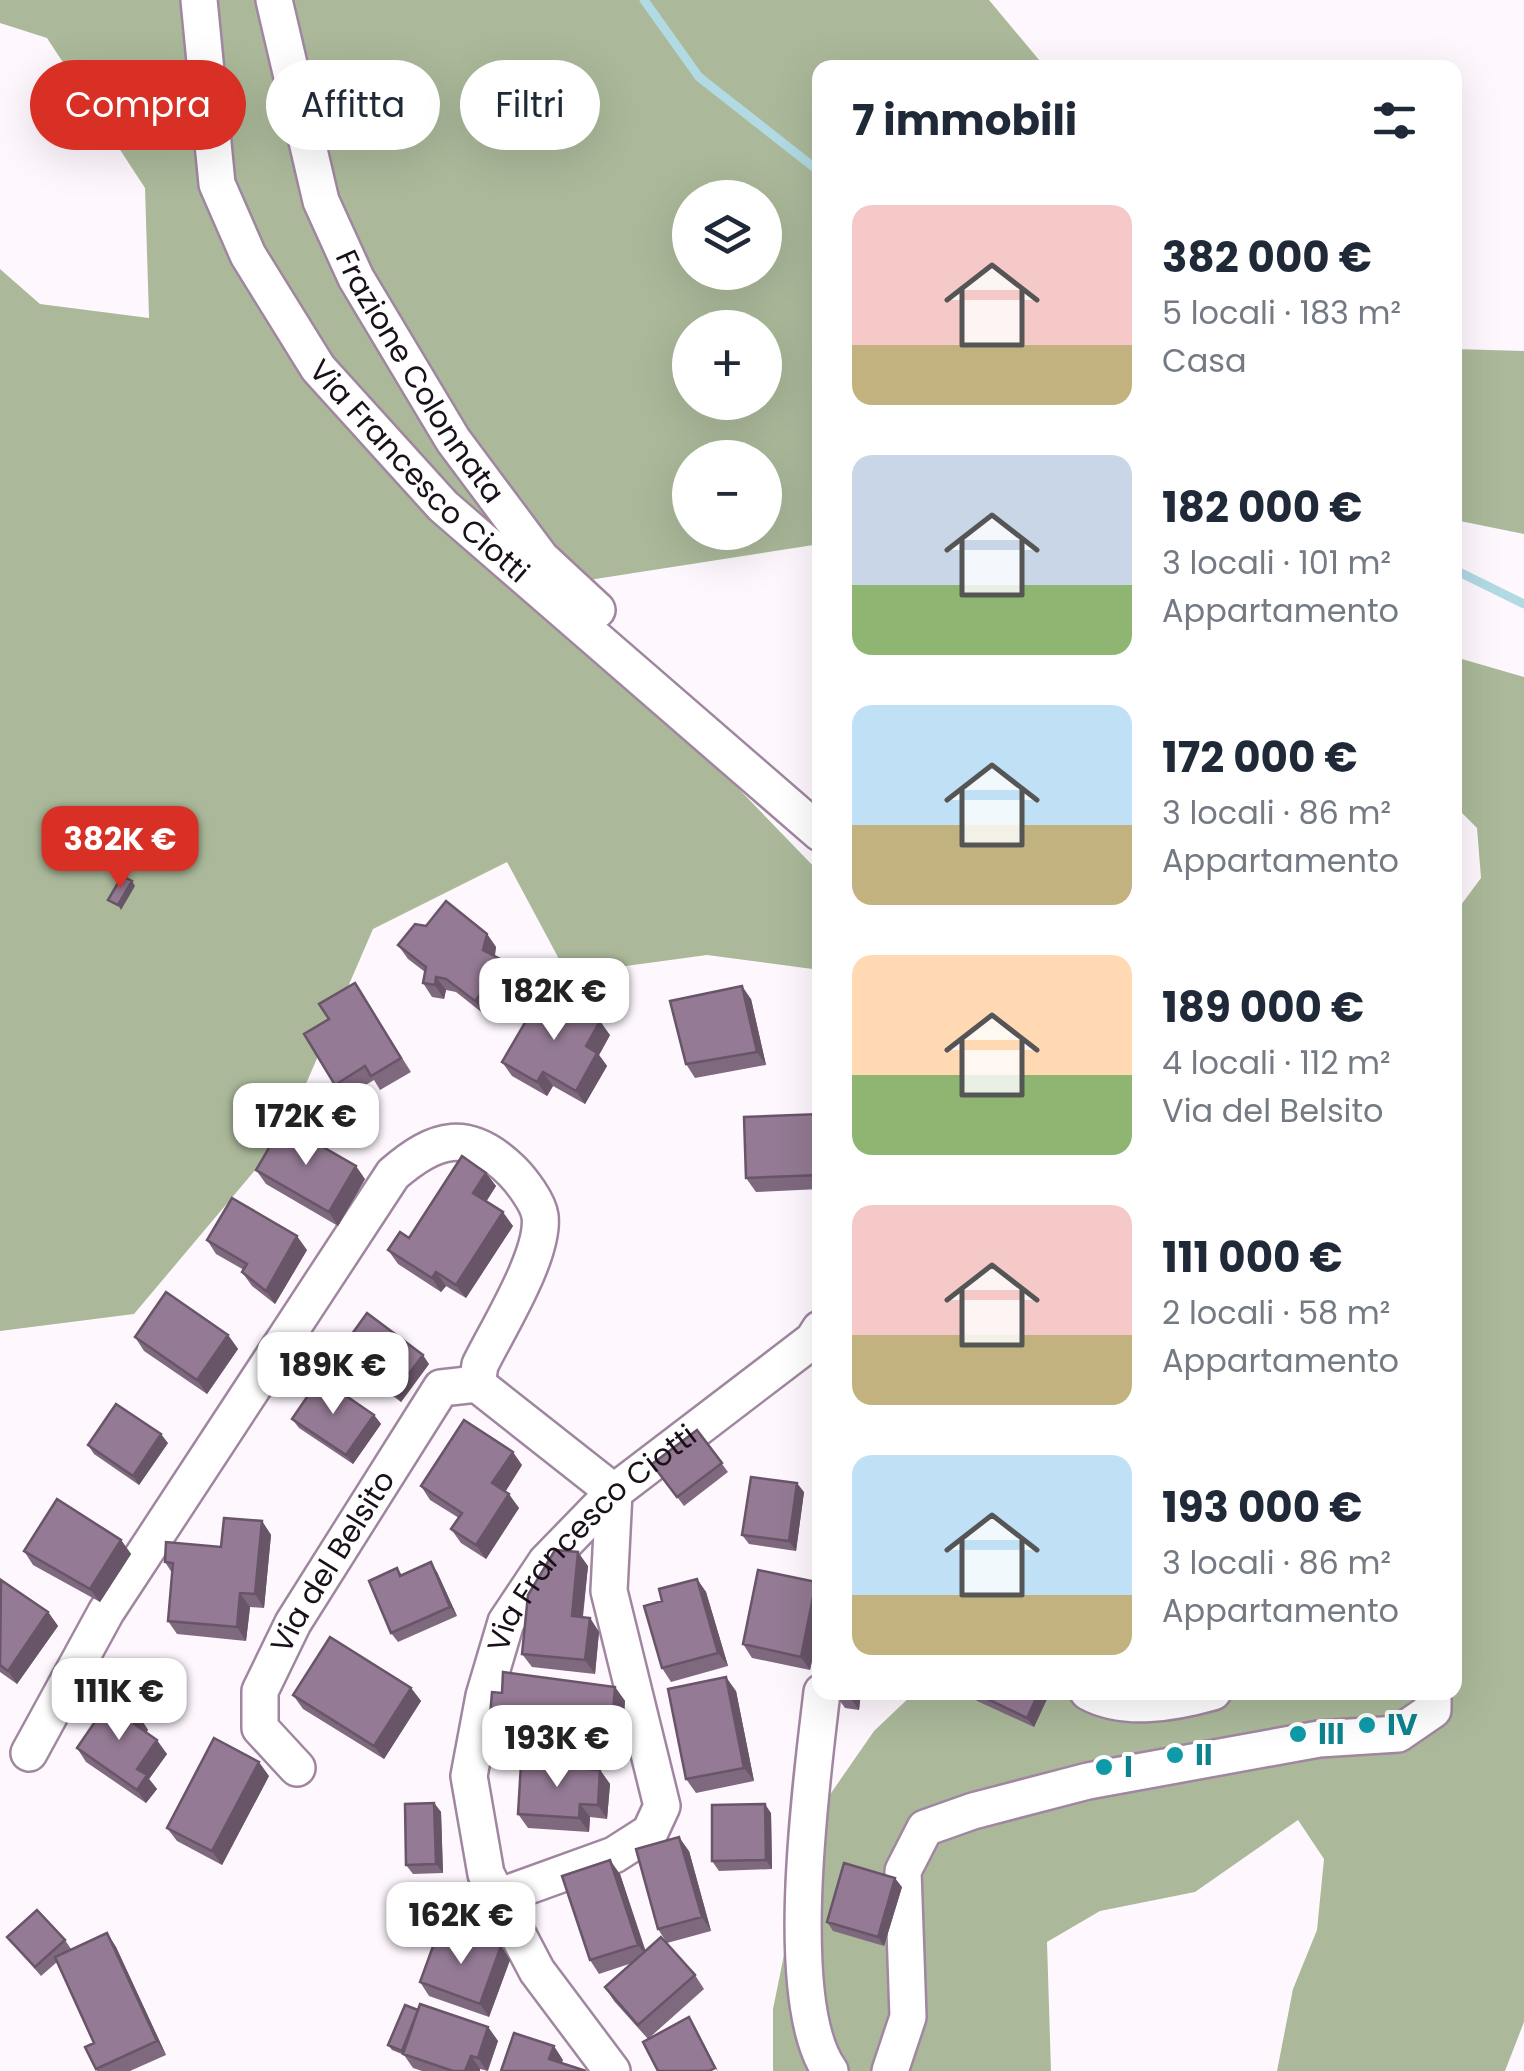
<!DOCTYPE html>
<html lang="it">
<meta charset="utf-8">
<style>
body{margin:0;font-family:Poppins,sans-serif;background:#f2f2f3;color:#1f2937;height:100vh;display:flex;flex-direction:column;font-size:38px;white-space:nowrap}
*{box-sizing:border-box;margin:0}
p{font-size:32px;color:#747a83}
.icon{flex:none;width:55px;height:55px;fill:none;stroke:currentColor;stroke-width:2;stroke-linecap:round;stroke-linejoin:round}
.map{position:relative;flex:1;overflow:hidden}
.sheet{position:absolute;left:812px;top:60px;width:650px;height:1640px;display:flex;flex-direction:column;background:#fff;border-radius:20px;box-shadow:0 10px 40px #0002}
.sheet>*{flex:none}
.top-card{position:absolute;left:30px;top:60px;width:632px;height:90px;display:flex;gap:20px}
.buttons{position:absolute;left:672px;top:180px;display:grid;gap:20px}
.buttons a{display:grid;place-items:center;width:110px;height:110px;border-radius:50%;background:#fff;box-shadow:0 10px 40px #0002;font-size:50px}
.price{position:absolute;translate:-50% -85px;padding:0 22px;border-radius:20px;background:#fff;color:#222;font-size:32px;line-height:65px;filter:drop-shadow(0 2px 5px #0008)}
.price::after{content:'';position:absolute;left:50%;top:60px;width:30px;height:22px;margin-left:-15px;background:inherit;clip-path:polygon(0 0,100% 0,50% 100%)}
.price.on{background:#d93025;color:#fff}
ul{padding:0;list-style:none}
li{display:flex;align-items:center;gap:30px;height:250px;padding:0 40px}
li span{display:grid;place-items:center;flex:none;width:280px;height:200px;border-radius:20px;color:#555}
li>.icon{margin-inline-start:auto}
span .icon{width:120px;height:120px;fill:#fffc;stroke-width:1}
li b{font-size:42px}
h2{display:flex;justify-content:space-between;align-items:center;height:120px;padding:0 40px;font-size:42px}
.chip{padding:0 35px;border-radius:45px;background:#fff;box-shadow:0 10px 40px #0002;font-size:35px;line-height:90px}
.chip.on{background:#d93025;color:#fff}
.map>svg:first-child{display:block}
.forest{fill:#abb99a;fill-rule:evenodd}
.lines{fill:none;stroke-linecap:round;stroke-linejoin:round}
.stream{stroke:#b1dae3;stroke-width:9}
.minor-casing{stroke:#a086a0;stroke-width:40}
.minor{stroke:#fff;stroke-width:35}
.wall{fill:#7f697f}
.shaded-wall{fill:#685568}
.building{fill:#947a94;stroke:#685568;stroke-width:2.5}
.culture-dot{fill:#0f9aa8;stroke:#fff;stroke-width:4}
.labels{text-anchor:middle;stroke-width:8;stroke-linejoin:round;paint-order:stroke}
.street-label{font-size:30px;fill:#19101a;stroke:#fff}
.culture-label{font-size:30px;font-weight:bold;fill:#0d838f;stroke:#fff;text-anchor:start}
</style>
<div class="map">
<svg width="1524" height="2071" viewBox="0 0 1524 2071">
<rect width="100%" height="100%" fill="#fef8fe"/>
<!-- forest -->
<path class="forest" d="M0,0H989L1045,67L820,68V267H816L820,271V544L544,587L820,873V970L707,955L567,974L507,862L373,929L283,1137L134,1314L0,1331V269L40,304L149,318L145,188L47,38L0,23ZM690,198H765V272H690ZM690,328H765V402H690ZM690,458H765V532H690Z
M1455,349L1524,351V534L1455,520Z
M1455,657L1524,677V2022L1505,2071H1277L1293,1989L1317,1930L1324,1859L1298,1820L1195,1892L1100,1911L1047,1942L1051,2071H773V2009L811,1822L874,1731L914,1693L1455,1692V913L1481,878L1477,828L1455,806Z"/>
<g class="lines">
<!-- stream -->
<path class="stream" d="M644,0L699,77L820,172
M1455,570L1524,604"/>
<defs>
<g id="minor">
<path id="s1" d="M199,0L217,184L248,255L318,368L443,506L820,833"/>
<path id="s2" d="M274,0L321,201L356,278L453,440L541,558L597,610"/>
<path d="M822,1692C812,1778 781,2002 830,2071"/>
<path d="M1088,1692C1125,1712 1174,1703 1213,1692"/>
<path d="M29,1753L106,1612L393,1174C436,1137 468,1128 512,1171C521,1180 538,1202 540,1216C545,1254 497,1330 480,1365L477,1384L614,1492L609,1591L662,1806L650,1832L614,1855L495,1898"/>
<path id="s3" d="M297,1768L260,1728V1691L293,1623L441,1388L477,1384"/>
<path id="s4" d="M612,2071L537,1971L486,1874L469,1776L484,1696L506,1622L546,1562L614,1492L813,1340L820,1329"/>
<path d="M890,2071L908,2017L903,1871L925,1828L973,1811L1088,1781L1319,1739L1398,1734L1433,1710V1692"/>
</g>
</defs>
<!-- minor casing -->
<use href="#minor" class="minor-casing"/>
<!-- minor -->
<use href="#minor" class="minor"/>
</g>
<!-- wall -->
<path class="wall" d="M426,926L487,934L496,947L495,956L537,987L535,997L523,1011L493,1005L485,1015L456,992L446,990L444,999L432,997L423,983L425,972L408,959L398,945Z
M355,983L411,1072L380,1090L374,1080L344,1098L335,1085L329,1019Z
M751,999L766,1065L695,1078L686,1064Z
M610,1035L599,1055L607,1066L585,1104L553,1086L547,1096L512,1076L502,1062Z
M820,1114V1189L756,1192L746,1178Z
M256,1170L365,1179L338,1226L266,1184Z
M486,1173L496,1186L486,1201L513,1226L466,1298L446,1286L441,1292L398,1264L388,1250L409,1238Z
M207,1240L307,1250L275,1304L252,1286L242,1272L244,1270L216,1254Z
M228,1335L238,1349L207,1394L144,1351L135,1337Z
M339,1352L429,1364L401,1402L345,1361Z
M374,1415L381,1424L353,1464L299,1428L292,1419Z
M697,1430L728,1472L684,1506L652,1464Z
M168,1443L139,1485L94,1454L88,1445Z
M522,1465L505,1492L519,1508L486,1559L461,1543L451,1529L459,1518L430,1500L421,1486Z
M804,1492L796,1551L749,1544L742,1535Z
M262,1521L271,1535L264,1608L250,1607L246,1641L177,1634L168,1621L172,1573L165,1562L221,1547Z
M121,1540L131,1554L100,1602L33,1565L24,1551Z
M588,1566L583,1617L590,1618L599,1632L595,1674L532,1667L522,1654Z
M397,1568L402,1575L437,1572L457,1616L398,1642L391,1633Z
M697,1579L706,1592L728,1666L671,1682L662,1668V1601Z
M0,1581L48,1612L58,1626L17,1684L0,1672Z
M816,1582L820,1587V1624L810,1670L752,1658L743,1644Z
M615,1687L625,1701L620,1764L498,1754L488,1741Z
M411,1688L421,1701L384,1759L303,1709L293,1695Z
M736,1691L754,1781L696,1793L686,1779Z
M861,1692L859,1710L845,1708L835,1694Z
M972,1692L1047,1699L1034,1727L977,1701Z
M139,1716L148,1730L146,1733L167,1754L149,1779L157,1789L146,1803L86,1762L77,1748Z
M600,1770L610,1784L607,1819L590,1817L589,1832L528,1828L518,1814Z
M269,1776L222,1865L177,1841L167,1828Z
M434,1803L441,1812L443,1873L413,1874L406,1865Z
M771,1813L772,1869L719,1871L712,1861Z
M689,1851L711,1931L667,1943L658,1929Z
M620,1874L645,1952L695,1975L704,1989L648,2039L614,2001L605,1987L632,1963L599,1974L590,1960Z
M902,1887L884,1946L833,1931L827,1922Z
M107,1933L116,1947L166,2055L130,2071H97L85,2047L94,2043L57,1962L41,1976L7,1937L65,1940L71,1949L69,1951Z
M455,1945L501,1946L510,1960L489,2017L429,1996L420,1982Z
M418,2010L488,2027L498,2041L488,2071L480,2069V2071H422L413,2068L404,2055L392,2050L388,2045Z"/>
<!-- shaded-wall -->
<path class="shaded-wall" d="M132,881L135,886L121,910L118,905Z
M487,934L496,947L493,963L483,950Z
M527,973L537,987L535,997L523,1011L513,998Z
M436,977L446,990L444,999L435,985Z
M742,986L751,999L766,1065L757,1052Z
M483,991L493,1005L485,1015L475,1001Z
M600,1021L610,1035L599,1055L607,1066L585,1104L576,1091L586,1046Z
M543,1072L553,1086L547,1096L537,1082Z
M356,1166L365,1179L338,1226L329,1212Z
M486,1173L496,1186L483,1207L473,1193Z
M503,1212L513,1226L466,1298L456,1285Z
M297,1236L307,1250L275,1304L266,1291Z
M436,1272L446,1286L441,1292L432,1278Z
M228,1335L238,1349L207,1394L197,1380Z
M423,1355L429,1364L401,1402L394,1393Z
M374,1415L381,1424L353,1464L346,1455Z
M161,1434L168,1443L139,1485L133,1476Z
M513,1452L522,1465L502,1497L492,1483Z
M797,1483L804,1492L796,1551L789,1541Z
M509,1494L519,1508L486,1559L476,1545Z
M262,1521L271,1535L264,1608L255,1594Z
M121,1540L131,1554L100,1602L90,1589Z
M578,1552L588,1566L581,1630L572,1616Z
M431,1562L437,1572L457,1616L450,1607Z
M697,1579L706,1592L728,1666L718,1653Z
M816,1582L820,1587V1624L810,1670L801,1657Z
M240,1593L250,1607L246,1641L237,1627Z
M48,1612L58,1626L17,1684L8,1671Z
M590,1618L599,1632L595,1674L585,1660Z
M726,1677L736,1691L754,1781L744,1768Z
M615,1687L625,1701L620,1764L610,1751Z
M411,1688L421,1701L384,1759L374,1746Z
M850,1692H861L859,1710L849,1696Z
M1039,1692H1042L1047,1699L1034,1727L1027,1718Z
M139,1716L148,1730L143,1737L134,1724Z
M157,1740L167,1754L149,1779L157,1789L146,1803L137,1790V1769Z
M259,1762L269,1776L222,1865L212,1851Z
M600,1770L610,1784L607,1819L598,1805Z
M434,1803L441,1812L443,1873L436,1864Z
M580,1804L590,1817L589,1832L579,1818Z
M765,1804L771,1813L772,1869L766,1860Z
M679,1837L689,1851L711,1931L702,1917Z
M610,1860L620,1874L648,1958L638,1945Z
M895,1878L902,1887L884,1946L878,1937Z
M107,1933L116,1947L166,2055L157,2041Z
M501,1946L510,1960L489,2017L480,2004Z
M689,2017L695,2027L718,2071L715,2068Z
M488,2027L498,2041L487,2071L478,2058Z
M554,2046L563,2060L559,2071L549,2059Z
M471,2056L480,2069V2071H465Z"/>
<!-- building -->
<path class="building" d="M122,876L132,881L118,905L108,900Z
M446,901L487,934L483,950L527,973L525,983L513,998L483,991L475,1001L446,979L436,977L435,985L423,983L426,967L398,945L415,924L426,926Z
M355,983L401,1058L371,1076L365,1066L335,1085L304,1034L329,1019L319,1004Z
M742,986L757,1052L686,1064L670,1001Z
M544,990L600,1021L586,1046L597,1053L576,1091L543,1072L537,1082L502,1062Z
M820,1114V1175L746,1178L744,1117Z
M283,1124L356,1166L329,1212L256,1170Z
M462,1156L486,1173L473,1193L503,1212L456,1285L436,1272L432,1278L388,1250L400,1232L409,1238Z
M232,1198L297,1236L266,1291L242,1272L247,1264L207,1240Z
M166,1292L228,1335L197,1380L135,1337Z
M367,1313L423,1355L394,1393L339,1352Z
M320,1378L374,1415L346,1455L292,1419Z
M116,1404L161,1434L133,1476L88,1445Z
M464,1420L513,1452L492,1483L509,1494L476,1545L451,1529L462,1513L421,1486Z
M697,1430L722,1463L677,1497L652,1464Z
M751,1477L797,1483L789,1541L742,1535Z
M57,1499L121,1540L90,1589L24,1551Z
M224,1518L262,1521L255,1594L240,1593L237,1627L168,1621L173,1563L165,1562L166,1542L221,1547Z
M555,1550L578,1552L572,1616L590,1618L585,1660L522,1654L528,1595Z
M431,1562L450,1607L391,1633L369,1581L397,1568L400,1576Z
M758,1570L816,1582L801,1657L743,1644Z
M697,1579L718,1653L662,1668L644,1606L662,1601L659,1589Z
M1,1580L48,1612L8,1671L0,1665Z
M330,1637L411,1688L374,1746L293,1695Z
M503,1672L615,1687L610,1751L488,1741L492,1692L502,1693Z
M726,1677L744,1768L686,1779L668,1689Z
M835,1692H850L849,1696L835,1694Z
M973,1692H1039L1027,1718Z
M112,1697L139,1716L134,1724L157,1740L137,1769L147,1775L137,1790L77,1748Z
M214,1738L259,1762L212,1851L167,1828Z
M521,1764L600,1770L598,1805L580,1804L579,1818L518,1814Z
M434,1803L436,1864L406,1865L405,1804Z
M765,1804L766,1860L712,1861V1805Z
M679,1837L702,1917L658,1929L636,1849Z
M610,1860L638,1945L590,1960L562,1876Z
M844,1863L895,1878L878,1937L827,1922Z
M37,1910L65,1940L35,1967L7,1937Z
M460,1932L501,1946L480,2004L420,1982L436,1938L455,1945Z
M107,1933L157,2041L96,2069L85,2047L94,2043L55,1957Z
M661,1937L695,1975L638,2025L605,1987Z
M420,2004L488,2027L478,2058L471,2056L465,2071H453L403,2054Z
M405,2005L418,2010L402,2051L388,2045Z
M689,2017L715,2068L709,2071H658L643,2042Z
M514,2033L554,2046L549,2059L586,2071H501Z"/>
<!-- markers -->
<g class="culture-dot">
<circle cx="1367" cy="1725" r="10"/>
<circle cx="1298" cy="1734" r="10"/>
<circle cx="1175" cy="1755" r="10"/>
<circle cx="1104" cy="1767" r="10"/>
</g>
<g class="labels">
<!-- street labels -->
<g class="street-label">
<text dy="10" stroke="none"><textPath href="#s2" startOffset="408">Frazione Colonnata</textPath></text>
<text dy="10" stroke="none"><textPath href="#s1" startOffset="540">Via Francesco Ciotti</textPath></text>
<text dy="10" stroke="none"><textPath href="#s4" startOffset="612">Via Francesco Ciotti</textPath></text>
<text dy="10" stroke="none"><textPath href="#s3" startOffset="240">Via del Belsito</textPath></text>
</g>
<!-- culture labels -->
<g class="culture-label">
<text x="1387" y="1735">IV</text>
<text x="1318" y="1744">III</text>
<text x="1195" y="1765">II</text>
<text x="1124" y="1777">I</text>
</g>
</g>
</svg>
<div class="buttons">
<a><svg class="icon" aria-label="layers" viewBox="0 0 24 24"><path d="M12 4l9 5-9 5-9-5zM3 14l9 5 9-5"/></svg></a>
<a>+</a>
<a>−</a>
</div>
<b class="price on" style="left:120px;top:891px">382K €</b>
<b class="price" style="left:554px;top:1043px">182K €</b>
<b class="price" style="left:306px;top:1168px">172K €</b>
<b class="price" style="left:333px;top:1417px">189K €</b>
<b class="price" style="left:119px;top:1743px">111K €</b>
<b class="price" style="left:557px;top:1790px">193K €</b>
<b class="price" style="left:461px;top:1967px">162K €</b>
<div class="top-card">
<a class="chip on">Compra</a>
<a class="chip">Affitta</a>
<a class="chip">Filtri</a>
</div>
<section class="sheet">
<h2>7 immobili<svg class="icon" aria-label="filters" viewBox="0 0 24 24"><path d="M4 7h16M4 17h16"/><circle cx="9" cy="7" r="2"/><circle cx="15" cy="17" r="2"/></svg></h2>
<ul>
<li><span style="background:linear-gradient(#f6c9c9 70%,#c2b280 0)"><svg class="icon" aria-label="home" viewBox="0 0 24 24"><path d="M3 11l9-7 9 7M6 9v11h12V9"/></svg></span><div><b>382 000 €</b><p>5 locali · 183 m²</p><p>Casa</p></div></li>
<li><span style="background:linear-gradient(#c9d6e8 65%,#8fb573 0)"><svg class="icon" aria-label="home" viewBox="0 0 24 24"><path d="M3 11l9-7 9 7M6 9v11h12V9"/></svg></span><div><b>182 000 €</b><p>3 locali · 101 m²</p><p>Appartamento</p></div></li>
<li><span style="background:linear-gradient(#bfe0f5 60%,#c2b280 0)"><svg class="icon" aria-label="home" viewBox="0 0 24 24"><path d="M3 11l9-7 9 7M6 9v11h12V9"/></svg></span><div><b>172 000 €</b><p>3 locali · 86 m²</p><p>Appartamento</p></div></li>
<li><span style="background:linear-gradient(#ffd9b3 60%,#8fb573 0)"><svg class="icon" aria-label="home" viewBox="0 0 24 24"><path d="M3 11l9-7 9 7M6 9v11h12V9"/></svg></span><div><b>189 000 €</b><p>4 locali · 112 m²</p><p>Via del Belsito</p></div></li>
<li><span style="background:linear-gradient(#f6c9c9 65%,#c2b280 0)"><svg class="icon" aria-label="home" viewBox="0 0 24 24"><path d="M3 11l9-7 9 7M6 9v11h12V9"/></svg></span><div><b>111 000 €</b><p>2 locali · 58 m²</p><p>Appartamento</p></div></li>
<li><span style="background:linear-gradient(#bfe0f5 70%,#c2b280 0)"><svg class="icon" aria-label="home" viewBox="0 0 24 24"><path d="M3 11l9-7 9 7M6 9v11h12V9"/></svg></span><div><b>193 000 €</b><p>3 locali · 86 m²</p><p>Appartamento</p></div></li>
</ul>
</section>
</div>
